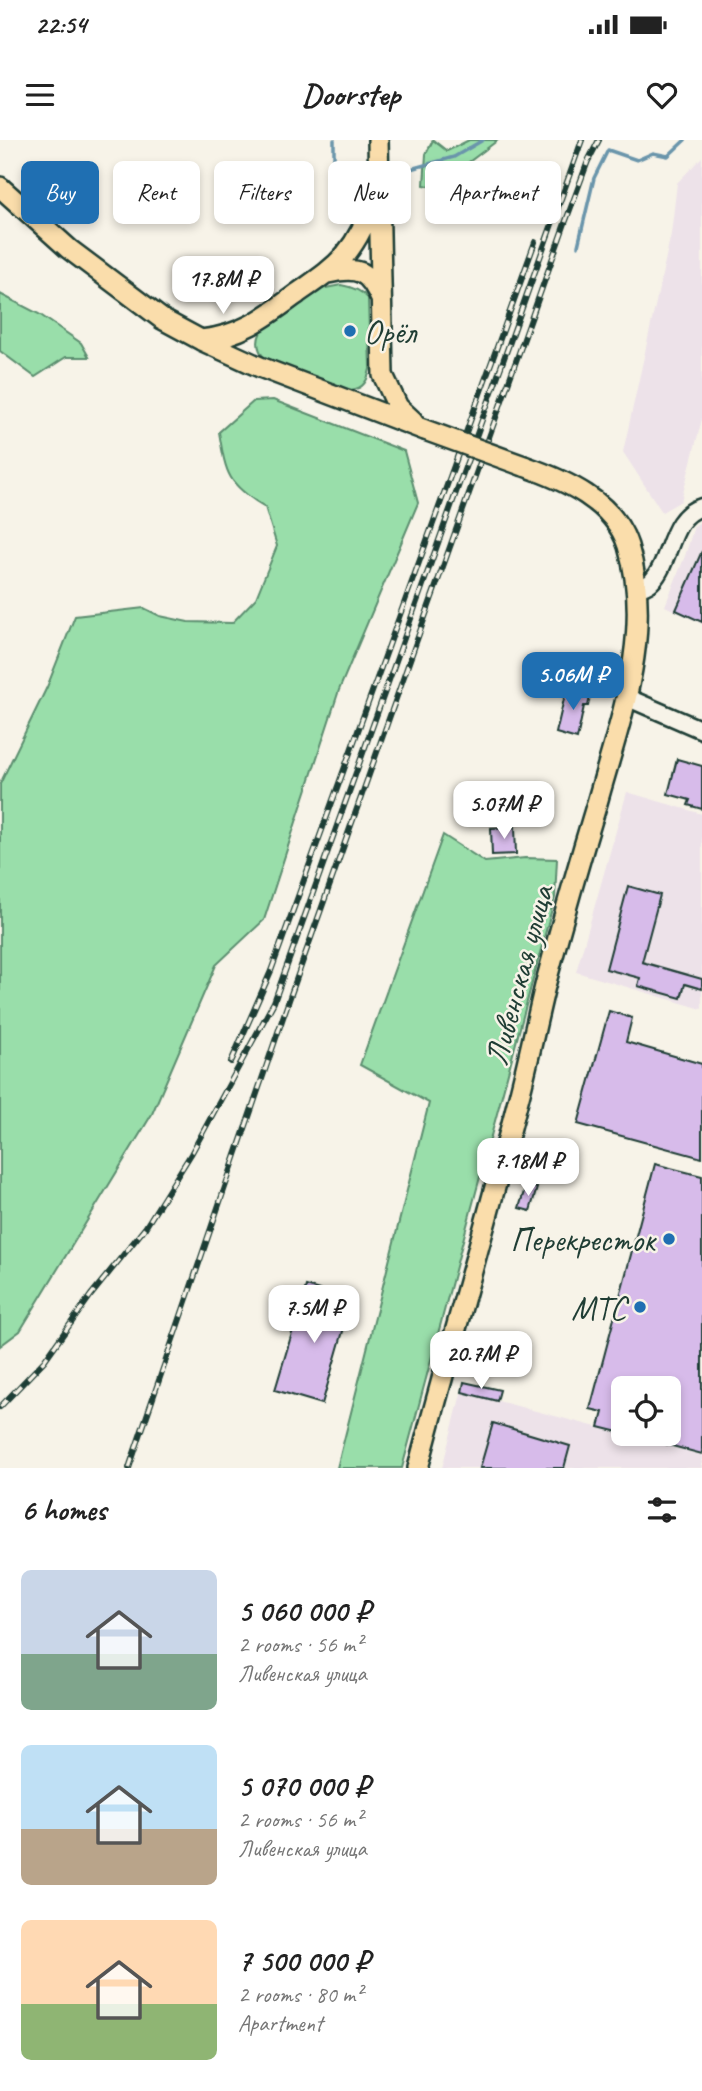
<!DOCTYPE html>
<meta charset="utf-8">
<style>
body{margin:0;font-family:Caveat,sans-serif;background:#f6f6f6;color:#222;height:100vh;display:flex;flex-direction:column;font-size:26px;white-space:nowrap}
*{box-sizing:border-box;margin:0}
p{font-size:23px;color:#767676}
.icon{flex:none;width:38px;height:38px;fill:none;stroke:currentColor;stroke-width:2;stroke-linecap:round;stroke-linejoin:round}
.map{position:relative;height:1328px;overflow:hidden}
.sheet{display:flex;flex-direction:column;background:#fff;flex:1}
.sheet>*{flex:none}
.banner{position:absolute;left:21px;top:21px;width:662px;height:63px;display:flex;gap:14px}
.fabs{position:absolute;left:611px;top:1236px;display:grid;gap:14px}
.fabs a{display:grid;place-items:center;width:70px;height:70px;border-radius:10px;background:#fff;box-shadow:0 4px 10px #0003;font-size:35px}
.price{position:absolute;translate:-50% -60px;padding:0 16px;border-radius:14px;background:#fff;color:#222;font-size:23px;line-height:46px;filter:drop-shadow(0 2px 4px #0008)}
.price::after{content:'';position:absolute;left:50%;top:42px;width:21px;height:16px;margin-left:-10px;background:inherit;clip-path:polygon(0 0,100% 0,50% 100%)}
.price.selected{background:#1f6fb2;color:#fff}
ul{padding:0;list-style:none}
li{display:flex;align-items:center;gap:21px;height:175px;padding:0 21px}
li span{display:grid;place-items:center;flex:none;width:196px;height:140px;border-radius:10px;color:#555}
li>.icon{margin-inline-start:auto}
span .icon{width:84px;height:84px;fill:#fffc;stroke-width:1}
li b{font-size:30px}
h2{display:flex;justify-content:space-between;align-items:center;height:84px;padding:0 21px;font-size:30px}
.tag{padding:0 24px;border-radius:10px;background:#fff;box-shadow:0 4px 10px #0003;font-size:24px;line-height:63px}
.tag.selected{background:#1f6fb2;color:#fff}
.status{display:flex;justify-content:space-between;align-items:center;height:49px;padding:0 35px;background:#fff;direction:ltr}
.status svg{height:19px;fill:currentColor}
header{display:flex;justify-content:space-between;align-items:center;height:91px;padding:0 21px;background:#fff;font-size:32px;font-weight:700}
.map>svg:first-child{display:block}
.built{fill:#ede2e9}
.green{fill:#99deaa;stroke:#5c8e6f;stroke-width:2}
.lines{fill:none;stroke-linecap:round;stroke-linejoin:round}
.stream{stroke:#6b95ab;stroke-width:3.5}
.building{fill:#d7bbea;stroke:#1f3d34;stroke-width:2}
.minor-casing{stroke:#1f3d34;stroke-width:21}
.major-casing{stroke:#1f3d34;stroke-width:24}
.minor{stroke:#f7f3e8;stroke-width:16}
.major{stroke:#faddab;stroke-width:19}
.rail-casing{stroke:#1f3d34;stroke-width:6}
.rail{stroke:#f7f3e8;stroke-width:3.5;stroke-dasharray:10;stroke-linecap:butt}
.major-bridge-casing{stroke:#1f3d34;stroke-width:24;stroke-linecap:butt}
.major-bridge{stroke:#faddab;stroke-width:19}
.poi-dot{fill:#1f6fb2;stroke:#f7f3e8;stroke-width:2.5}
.labels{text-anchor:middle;stroke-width:5;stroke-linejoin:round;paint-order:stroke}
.poi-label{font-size:33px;fill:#1f3d34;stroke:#f7f3e8;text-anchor:end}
.street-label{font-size:33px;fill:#1f3d34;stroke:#f7f3e8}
</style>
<div class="status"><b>22:54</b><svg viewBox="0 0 49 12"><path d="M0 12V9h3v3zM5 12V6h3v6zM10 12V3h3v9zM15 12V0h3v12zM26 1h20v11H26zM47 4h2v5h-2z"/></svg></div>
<header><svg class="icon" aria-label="menu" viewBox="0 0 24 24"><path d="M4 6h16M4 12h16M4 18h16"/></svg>Doorstep<svg class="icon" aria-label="heart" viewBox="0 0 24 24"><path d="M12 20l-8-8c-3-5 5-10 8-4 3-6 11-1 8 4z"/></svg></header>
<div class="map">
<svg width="702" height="1328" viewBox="0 0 702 1328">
<rect width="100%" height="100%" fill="#f7f3e8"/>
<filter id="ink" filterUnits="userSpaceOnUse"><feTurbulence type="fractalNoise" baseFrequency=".0143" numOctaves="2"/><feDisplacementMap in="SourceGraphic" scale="14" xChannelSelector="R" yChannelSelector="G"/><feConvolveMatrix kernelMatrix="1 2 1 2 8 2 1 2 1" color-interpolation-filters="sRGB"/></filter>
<g filter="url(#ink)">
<!-- built -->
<path class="built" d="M702,17V279L681,361L662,372L623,312L671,94L677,43Z
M702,381V484L665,466L685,416L694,386Z
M627,652L702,674V869L576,832Z
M464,1242L500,1250L498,1261L702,1315V1328H442Z"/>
<!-- green -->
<path class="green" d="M433,0L447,11L469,0H498L465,25L443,49L424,45L426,14Z
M341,145C352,147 361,150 368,158L370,229C367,245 360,251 344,250L265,219C255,207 256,196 266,185L321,149Z
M0,154L39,174L81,203L89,217H66L35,237L0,211Z
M273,260L404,311L418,363L339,550L264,780L216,825L152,974L20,1191L0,1206V644L47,547L75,476L144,468L160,476L188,482L232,483L256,458L277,406L265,367C227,344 226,334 219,292L254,261Z
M443,695L485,722L525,718L557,719L555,757L402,1328H337L429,963L360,925Z"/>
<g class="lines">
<!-- stream -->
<path class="stream" d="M334,0V18L343,27L356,30
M403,31L454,17L483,0
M578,106L594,38L608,10L637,20L653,13L668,16L685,0"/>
</g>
<!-- building -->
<path class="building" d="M702,411V482L676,470Z
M567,546L591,552L588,566H584L577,599L556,593Z
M677,619L702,626V669L688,665L690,660L668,654Z
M515,687L516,714L492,715L491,688Z
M628,746L660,755L642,822L702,839V849L685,844L681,858L638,846L640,838L606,829Z
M609,871L632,878L626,902L702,924V1018L578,984Z
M655,1024L702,1036V1314L635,1296L636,1293H668V1248H623V1293L599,1287L603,1272L590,1269Z
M526,1045L537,1048L530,1071L519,1068Z
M306,1146L352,1160L322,1264L275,1250Z
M464,1242L500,1250L497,1261L462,1252Z
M493,1283L570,1306L564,1328H480Z"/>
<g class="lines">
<defs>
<path id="minor" d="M637,449C642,447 648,446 652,441C672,420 669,376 702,367
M626,557L702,590"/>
<path id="major" d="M378,0L383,235L398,267L413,281
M0,47L69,109L162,179L201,200L260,227L425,290
M328,133C359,126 369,131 381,159
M201,200C242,196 267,176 298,153C315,141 331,131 345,115C359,98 368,78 374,57
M418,1328C450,1206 486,1086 517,964C528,923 536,882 546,842C562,782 579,722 597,663C620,580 654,492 628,406C614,361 564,340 524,326"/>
</defs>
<!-- minor casing -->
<use href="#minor" class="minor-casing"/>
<!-- major casing -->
<use href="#major" class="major-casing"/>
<!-- minor -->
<use href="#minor" class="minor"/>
<!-- major -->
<use href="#major" class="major"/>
<defs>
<path id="rail" d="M231,922L271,831L535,102
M0,1267L44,1221L91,1155L145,1088L191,1014L274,862L582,0
M129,1328L290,857L564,86L588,21L599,0"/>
</defs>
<!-- rail casing -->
<use href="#rail" class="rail-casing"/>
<!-- rail -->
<use href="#rail" class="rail"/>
<defs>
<path id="major-bridge" d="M425,290L524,326"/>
</defs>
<!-- major-bridge casing -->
<use href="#major-bridge" class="major-bridge-casing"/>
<!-- major-bridge -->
<use href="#major-bridge" class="major-bridge"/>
</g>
</g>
<!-- markers -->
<g class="poi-dot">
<circle cx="350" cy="191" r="7"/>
<circle cx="669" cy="1099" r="7"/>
<circle cx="640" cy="1167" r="7"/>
</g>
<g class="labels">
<!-- poi labels -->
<g class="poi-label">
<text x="364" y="203" text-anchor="start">Орёл</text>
<text x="655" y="1111">Перекресток</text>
<text x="626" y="1179">МТС</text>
</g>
<!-- street labels -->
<g class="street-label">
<text transform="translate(518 835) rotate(-75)" y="12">Ливенская улица</text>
</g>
</g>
</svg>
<div class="fabs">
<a><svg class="icon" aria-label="locate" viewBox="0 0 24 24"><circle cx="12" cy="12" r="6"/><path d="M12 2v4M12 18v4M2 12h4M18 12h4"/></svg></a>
</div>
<b class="price" style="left:223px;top:176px">17.8M ₽</b>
<b class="price selected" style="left:573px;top:572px">5.06M ₽</b>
<b class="price" style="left:504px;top:701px">5.07M ₽</b>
<b class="price" style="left:528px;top:1058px">7.18M ₽</b>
<b class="price" style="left:314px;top:1205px">7.5M ₽</b>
<b class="price" style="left:481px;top:1251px">20.7M ₽</b>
<div class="banner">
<a class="tag selected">Buy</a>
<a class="tag">Rent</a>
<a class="tag">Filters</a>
<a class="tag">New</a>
<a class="tag">Apartment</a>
</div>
</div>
<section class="sheet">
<h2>6 homes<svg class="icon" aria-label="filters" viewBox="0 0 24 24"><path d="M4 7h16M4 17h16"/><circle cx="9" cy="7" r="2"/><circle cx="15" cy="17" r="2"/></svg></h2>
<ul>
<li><span style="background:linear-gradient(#c9d6e8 60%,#7fa58c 0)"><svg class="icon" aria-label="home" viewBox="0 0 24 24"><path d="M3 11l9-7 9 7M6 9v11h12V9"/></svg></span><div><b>5 060 000 ₽</b><p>2 rooms · 56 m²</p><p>Ливенская улица</p></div></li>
<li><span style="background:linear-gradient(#bfe0f5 60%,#b9a48a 0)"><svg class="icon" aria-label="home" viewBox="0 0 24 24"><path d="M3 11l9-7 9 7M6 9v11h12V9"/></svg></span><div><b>5 070 000 ₽</b><p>2 rooms · 56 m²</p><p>Ливенская улица</p></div></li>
<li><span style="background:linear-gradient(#ffd9b3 60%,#8fb573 0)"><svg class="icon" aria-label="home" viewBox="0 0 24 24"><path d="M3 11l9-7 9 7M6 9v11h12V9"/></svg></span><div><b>7 500 000 ₽</b><p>2 rooms · 80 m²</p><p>Apartment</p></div></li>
</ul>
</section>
